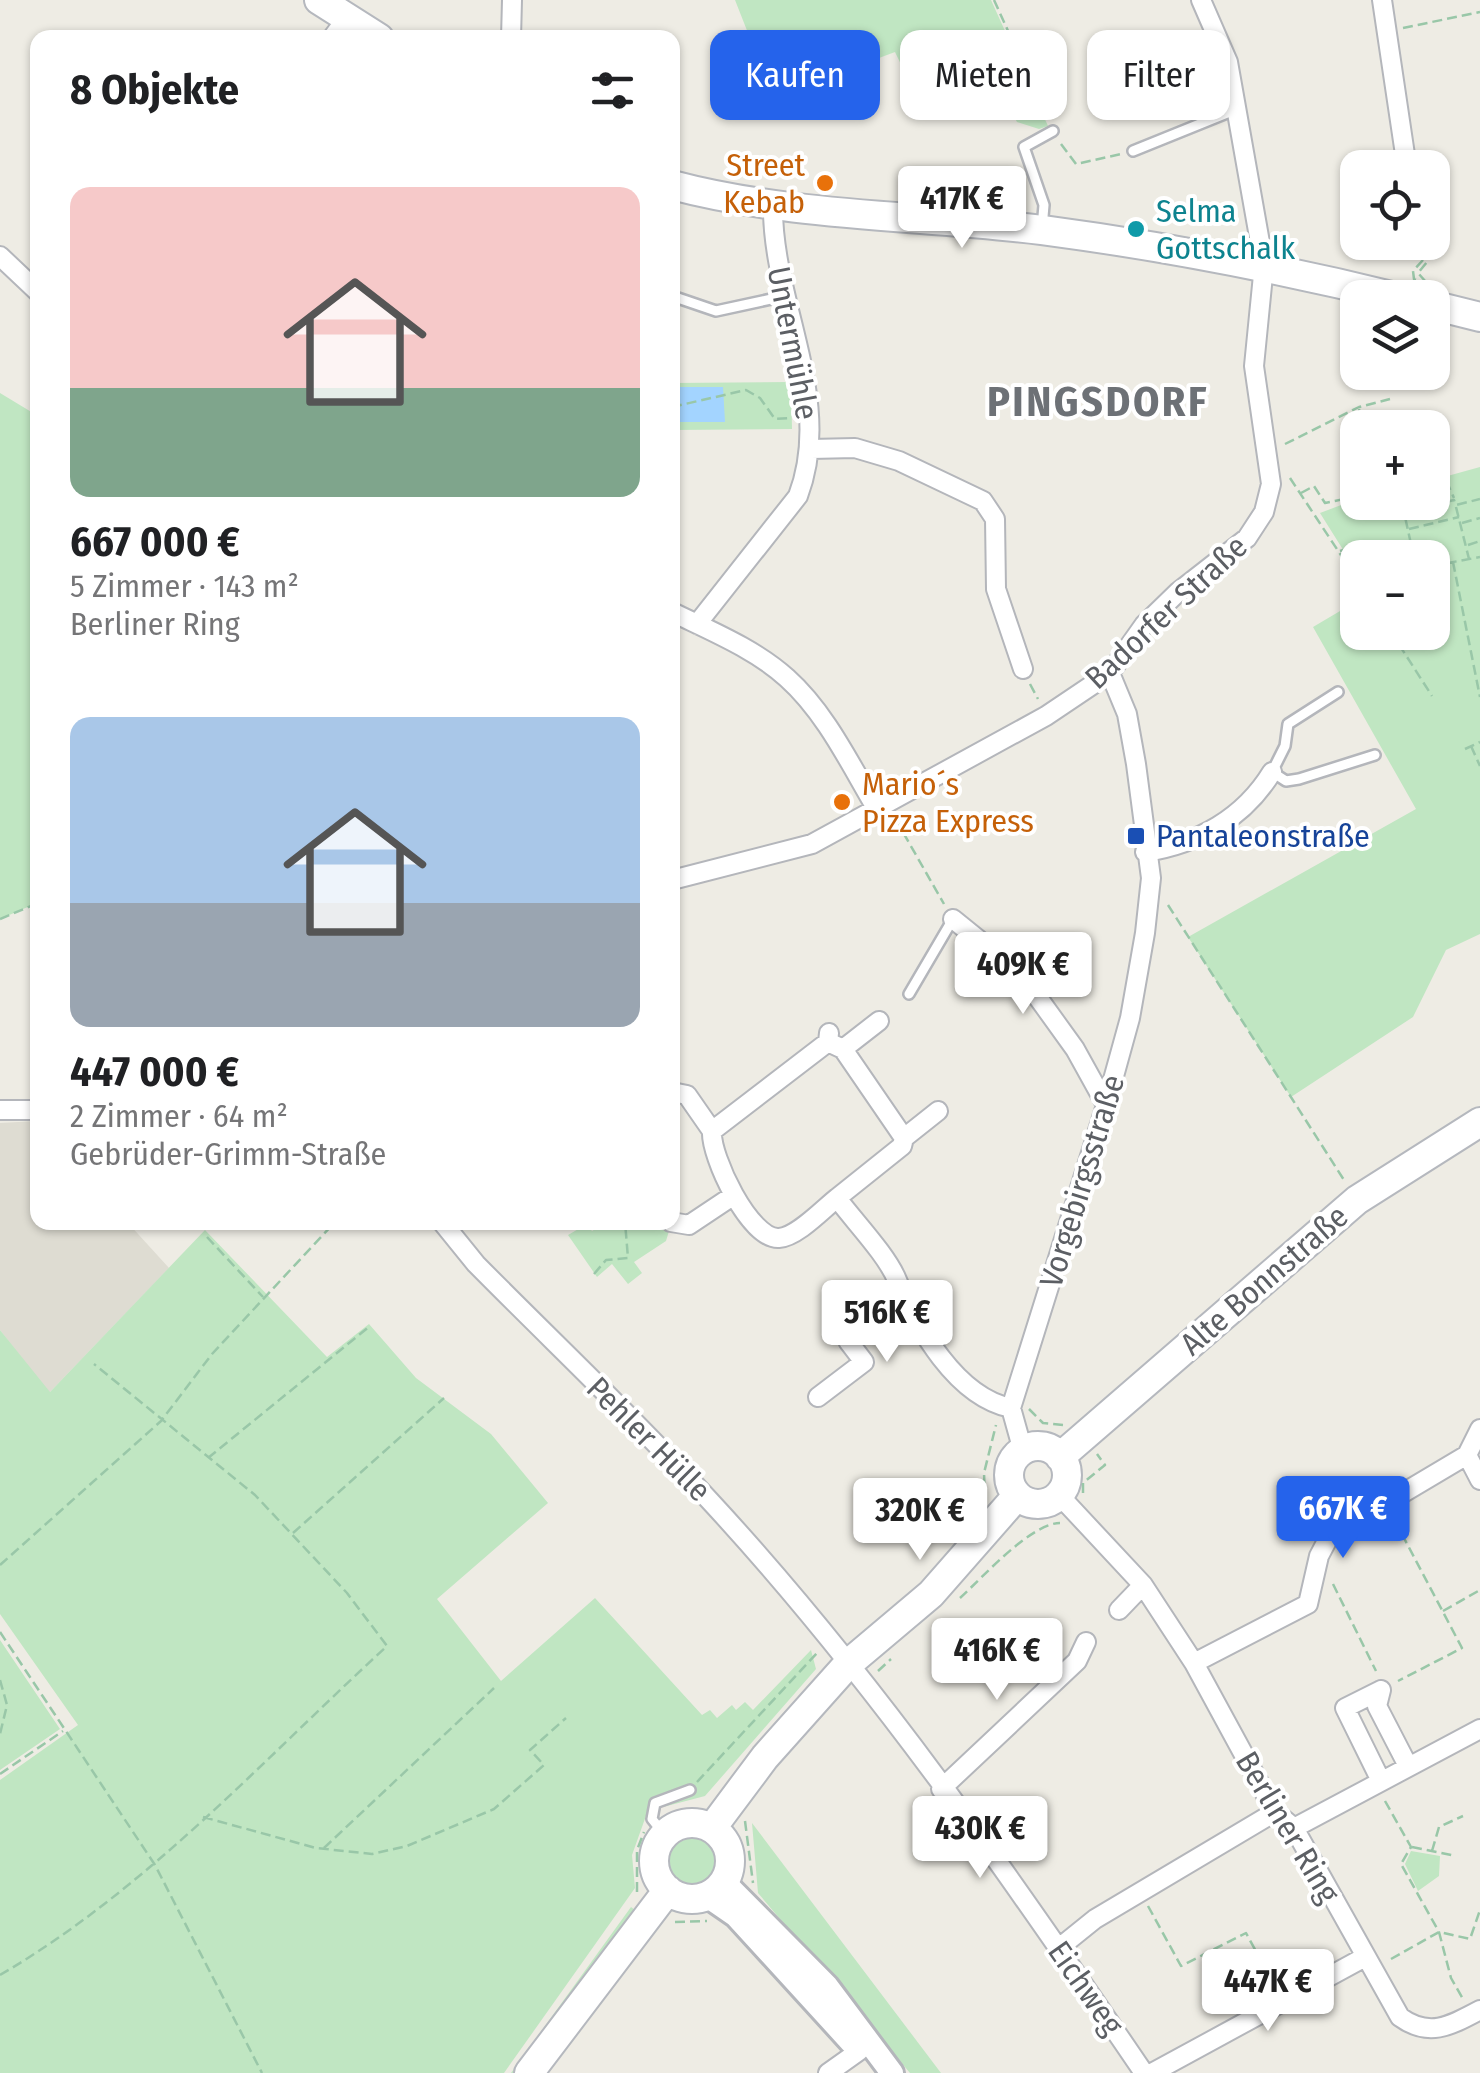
<!DOCTYPE html>
<html lang="de">
<meta charset="utf-8">
<style>
body{margin:0;font-family:"Fira Sans Condensed",sans-serif;background:#f6f6f6;color:#202124;height:100vh;display:flex;flex-direction:column;font-size:38px;white-space:nowrap}
*{box-sizing:border-box;margin:0}
p{font-size:32px;color:#757577}
.icon{flex:none;width:55px;height:55px;fill:none;stroke:currentColor;stroke-width:2;stroke-linecap:round;stroke-linejoin:round}
.map{position:relative;flex:1;overflow:hidden}
.sheet{position:absolute;left:30px;top:30px;width:650px;height:1200px;display:flex;flex-direction:column;background:#fff;border-radius:20px;box-shadow:0 2px 8px #0004}
.sheet>*{flex:none}
.guide{position:absolute;left:710px;top:30px;width:620px;height:90px;display:flex;gap:20px}
.controls{position:absolute;left:1340px;top:150px;display:grid;gap:20px}
.controls a{display:grid;place-items:center;width:110px;height:110px;border-radius:20px;background:#fff;box-shadow:0 2px 8px #0004;font-size:50px}
.price{position:absolute;translate:-50% -85px;padding:0 22px;border-radius:10px;background:#fff;color:#222;font-size:32px;line-height:65px;filter:drop-shadow(0 2px 5px #0008)}
.price::after{content:'';position:absolute;left:50%;top:60px;width:30px;height:22px;margin-left:-15px;background:inherit;clip-path:polygon(0 0,100% 0,50% 100%)}
.price.selected{background:#2563eb;color:#fff}
ul{padding:0;list-style:none}
li{display:grid;align-content:center;gap:20px;height:530px;padding:0 40px}
li span{display:grid;place-items:center;height:310px;border-radius:20px;color:#555}
li>.icon{margin-inline-start:auto}
span .icon{width:180px;height:180px;fill:#fffc;stroke-width:1}
li b{font-size:42px}
h2{display:flex;justify-content:space-between;align-items:center;height:120px;padding:0 40px;font-size:42px}
.chip{padding:0 35px;border-radius:20px;background:#fff;box-shadow:0 2px 8px #0004;font-size:35px;line-height:90px}
.chip.selected{background:#2563eb;color:#fff}
.map>svg:first-child{display:block}
.education{fill:#dedcd2}
.green{fill:#c0e6c2}
.water{fill:#a3d4ff}
.lines{fill:none;stroke-linecap:round;stroke-linejoin:round}
.service-casing{stroke:#b4b6bb;stroke-width:14}
.minor-casing{stroke:#b4b6bb;stroke-width:22}
.tertiary-casing{stroke:#b4b6bb;stroke-width:28}
.secondary-casing{stroke:#b5b8be;stroke-width:32}
.path{stroke:#99c7a8;stroke-width:2.5;stroke-dasharray:10 5;stroke-linecap:butt}
.service{stroke:#fff;stroke-width:9}
.minor{stroke:#fff;stroke-width:18}
.tertiary{stroke:#fff;stroke-width:22}
.secondary{stroke:#fff;stroke-width:28}
.food-dot{fill:#e8710a;stroke:#fff;stroke-width:4}
.culture-dot{fill:#0f9aa8;stroke:#fff;stroke-width:4}
.transit-dot{fill:#1a4fb4;stroke:#fff;stroke-width:4}
.labels{text-anchor:middle;stroke-width:8;stroke-linejoin:round;paint-order:stroke}
.food-label{font-size:32px;fill:#c56008;stroke:#fff;text-anchor:end}
.culture-label{font-size:32px;fill:#0d838f;stroke:#fff;text-anchor:start}
.street-label{font-size:32px;fill:#5c5f64;stroke:#fff}
.transit-label{font-size:32px;fill:#164399;stroke:#fff;text-anchor:start}
.district-label{font-size:42px;font-weight:bold;letter-spacing:2.5px;fill:#6d7176;stroke:#fff}
</style>
<div class="map">
<svg width="1480" height="2073" viewBox="0 0 1480 2073">
<rect width="100%" height="100%" fill="#eeece4"/>
<!-- education -->
<path class="education" d="M37,1121L38,1222L128,1223L169,1268L49,1393L0,1330V1123Z"/>
<!-- green -->
<path class="green" d="M735,0H991L1048,126L1039,129L1017,122L992,77L977,75L959,82L954,71L913,89L895,52L847,70L770,89Z
M791,382L792,429L673,430L672,383Z
M0,393L38,416L37,903L0,919Z
M1480,467V934L1446,950L1413,1017L1291,1097L1188,937L1416,809L1313,627L1357,601L1358,632H1432V558H1358L1357,572L1320,513L1357,499L1358,502H1432L1433,480Z
M606,1222L663,1223L669,1231L666,1241L634,1262L642,1273L628,1284L612,1264L597,1277L568,1235L587,1224L592,1231Z
M205,1230L327,1357L369,1324L416,1378L491,1434L548,1503L437,1599L501,1681L595,1598L702,1715L710,1710L717,1718L732,1705L736,1710L745,1702L753,1710L811,1650L816,1669L705,1796L663,1807L691,1793L687,1786L652,1799L632,1855L635,1888L504,2073H0V1780L78,1725L0,1614V1330L50,1392Z
M0,1640L60,1729L0,1770Z
M752,1823L941,2073H910L758,1893Z
M666 1860a25 25 0 1 1 50 0a25 25 0 1 1-50 0Z
M1411,1851L1440,1856L1439,1876L1418,1891L1405,1864Z
M631,1907L635,1910L518,2073H511Z"/>
<!-- water -->
<path class="water" d="M673,387H723L725,422H673Z"/>
<g class="lines">
<defs>
<path id="service" d="M1133,151L1237,109
M1042,228L1044,205L1024,147L1053,131
M672,296L716,311L785,296
M1338,692L1288,724L1285,746L1272,772L1286,781L1299,779L1375,755
M909,994L953,919
M664,1834L652,1819L655,1803L690,1790"/>
<path id="minor" d="M1382,0L1407,168
M332,38L347,18
M511,38L512,0
M1421,242L1422,244
M0,256L38,292
M811,449L855,448L899,461L983,501L995,519L996,589L1023,669
M672,612C711,631 755,649 787,678C825,712 849,762 875,806
M697,624L798,496C835,399 771,301 773,204
M1145,852C1198,844 1244,818 1272,772
M672,880L812,844L1046,716L1110,673L1144,625L1178,592L1247,538L1264,512L1271,484L1254,366L1264,265L1228,62L1201,0
M953,919L1021,974L1075,1049L1106,1105
M829,1033L828,1042L843,1049L904,1138L902,1146L837,1198C854,1221 887,1255 897,1280C917,1327 956,1397 1011,1408
M828,1042L712,1131C710,1156 750,1240 779,1238C797,1237 823,1209 837,1198
M843,1049L879,1021
M672,1092L687,1095L712,1131
M0,1110H38
M904,1138L938,1111
M442,1222L476,1264C554,1343 635,1419 710,1501C872,1676 1010,1876 1144,2073
M671,1222L689,1225L734,1195
M818,1397L864,1362L848,1341L849,1328L899,1292
M1023,1451L1011,1408L1106,1105L1130,1018L1145,933L1151,878L1136,764L1127,714L1110,673
M1467,1455L1480,1480
M1059,1495L1143,1585L1194,1663L1275,1812L1294,1828L1400,2017C1429,2038 1450,2026 1480,2010
M1119,1610L1143,1585
M1194,1663L1308,1604L1319,1556L1329,1537L1467,1455L1480,1429
M1381,1690L1377,1706L1407,1764
M1380,1779L1345,1708L1381,1690
M941,1789L1077,1661L1086,1642
M1294,1828L1480,1729
M1059,1948L1095,1919L1275,1812
M828,2073L859,2051
M1152,2073L1365,1957"/>
<path id="tertiary" d="M724,1882L827,1986L892,2073
M707,1896L736,1916L851,2042"/>
<path id="secondary" d="M319,0L379,38
M672,185C792,217 920,215 1042,230C1163,246 1282,269 1400,298
M1432,305L1480,317
M1009 1475a29 29 0 1 1 58 0a29 29 0 1 1-58 0Z
M1060,1457L1357,1200L1480,1122
M654 1861a38 38 0 1 1 76 0a38 38 0 1 1-76 0Z
M712,1828L765,1757L848,1664L931,1594L1017,1496
M529,2073L668,1890"/>
</defs>
<!-- service casing -->
<use href="#service" class="service-casing"/>
<!-- minor casing -->
<use href="#minor" class="minor-casing"/>
<!-- tertiary casing -->
<use href="#tertiary" class="tertiary-casing"/>
<!-- secondary casing -->
<use href="#secondary" class="secondary-casing"/>
<!-- path -->
<path class="path" d="M994,0L1048,119
M1403,28L1480,12
M1061,144L1076,164L1121,154
M1423,260L1413,271L1414,279L1423,282
M1426,282L1418,273L1427,262
M672,407L746,390L760,398L775,419L791,418
M1359,409L1363,428
M1285,444L1359,407L1390,399
M1290,478L1358,581
M1432,482L1446,480L1454,498
M1301,493L1314,486L1325,503L1358,496
M1456,507L1469,559
M1462,523L1480,518
M1409,529L1459,517
M1468,545L1480,541
M1340,551L1362,544L1368,558
M1414,558L1404,512L1454,500L1456,505L1480,499
M1453,562L1480,697
M1432,566L1480,557
M1391,632L1432,696
M1030,684L1038,699
M1471,746L1480,766
M1465,749L1480,742
M896,820L944,904
M1168,905L1344,1180
M0,919L38,903
M207,1237L263,1297
M594,1274L606,1260L628,1258L625,1222
M1029,1409L1043,1423L1063,1425
M208,1458L370,1326
M1083,1493V1483L1105,1465L1097,1454
M985,1500L984,1473L996,1425
M1395,1521L1462,1648L1398,1681
M293,1533L444,1398
M0,1565L161,1421L212,1354L335,1222
M1333,1584L1376,1671
M960,1598C982,1578 1031,1523 1060,1523
M1443,1611L1480,1590
M0,1632L155,1865L262,2073
M878,1671L891,1659
M0,1680L7,1705L0,1734
M0,1774L63,1731
M697,1782L818,1652
M1385,1801L1411,1847L1401,1864L1439,1932L1451,1978L1463,1999
M203,1817L316,1848L372,1854L407,1846L494,1809L544,1765L530,1750L566,1718
M745,1821L753,1883
M1412,1847L1456,1856
M324,1848L494,1688
M1432,1851L1439,1827L1463,1816
M637,1892V1850L644,1832
M1148,1906L1181,1966L1246,1933L1275,1986
M675,1922L707,1921
M1391,1959L1439,1932L1470,1939L1480,1910
M0,1975C146,1890 263,1760 387,1646L347,1593L255,1495L94,1364"/>
<!-- service -->
<use href="#service" class="service"/>
<!-- minor -->
<use href="#minor" class="minor"/>
<!-- tertiary -->
<use href="#tertiary" class="tertiary"/>
<!-- secondary -->
<use href="#secondary" class="secondary"/>
</g>
<!-- markers -->
<g class="food-dot">
<circle cx="825" cy="183" r="10"/>
<circle cx="842" cy="802" r="10"/>
</g>
<circle class="culture-dot" cx="1136" cy="229" r="10"/>
<rect class="transit-dot" x="1126" y="826" width="20" height="20" rx="5"/>
<g class="labels">
<!-- food labels -->
<g class="food-label">
<text x="805" y="176">Street<tspan x="805" dy="37">Kebab</tspan></text>
<text x="862" y="795" text-anchor="start">Mario´s<tspan x="862" dy="37">Pizza Express</tspan></text>
</g>
<!-- culture labels -->
<g class="culture-label">
<text x="1156" y="222">Selma<tspan x="1156" dy="37">Gottschalk</tspan></text>
</g>
<!-- street labels -->
<g class="street-label">
<text transform="translate(793 343) rotate(79)" y="11">Untermühle</text>
<text transform="translate(1166 612) rotate(-43)" y="11">Badorfer Straße</text>
<text transform="translate(1082 1181) rotate(-73)" y="11">Vorgebirgsstraße</text>
<text transform="translate(1264 1280) rotate(-41)" y="11">Alte Bonnstraße</text>
<text transform="translate(649 1439) rotate(45)" y="11">Pehler Hülle</text>
<text transform="translate(1288 1827) rotate(59)" y="11">Berliner Ring</text>
<text transform="translate(1086 1988) rotate(55)" y="11">Eichweg</text>
</g>
<!-- transit labels -->
<g class="transit-label">
<text x="1156" y="847">Pantaleonstraße</text>
</g>
<!-- district labels -->
<g class="district-label">
<text x="1098" y="416">PINGSDORF</text>
</g>
</g>
</svg>
<div class="controls">
<a><svg class="icon" aria-label="locate" viewBox="0 0 24 24"><circle cx="12" cy="12" r="6"/><path d="M12 2v4M12 18v4M2 12h4M18 12h4"/></svg></a>
<a><svg class="icon" aria-label="layers" viewBox="0 0 24 24"><path d="M12 4l9 5-9 5-9-5zM3 14l9 5 9-5"/></svg></a>
<a>+</a>
<a>−</a>
</div>
<b class="price" style="left:962px;top:251px">417K €</b>
<b class="price" style="left:1023px;top:1017px">409K €</b>
<b class="price" style="left:887px;top:1365px">516K €</b>
<b class="price selected" style="left:1343px;top:1561px">667K €</b>
<b class="price" style="left:920px;top:1563px">320K €</b>
<b class="price" style="left:997px;top:1703px">416K €</b>
<b class="price" style="left:980px;top:1881px">430K €</b>
<b class="price" style="left:1268px;top:2034px">447K €</b>
<div class="guide">
<a class="chip selected">Kaufen</a>
<a class="chip">Mieten</a>
<a class="chip">Filter</a>
</div>
<section class="sheet">
<h2>8 Objekte<svg class="icon" aria-label="filters" viewBox="0 0 24 24"><path d="M4 7h16M4 17h16"/><circle cx="9" cy="7" r="2"/><circle cx="15" cy="17" r="2"/></svg></h2>
<ul>
<li><span style="background:linear-gradient(#f6c9c9 65%,#7fa58c 0)"><svg class="icon" aria-label="home" viewBox="0 0 24 24"><path d="M3 11l9-7 9 7M6 9v11h12V9"/></svg></span><div><b>667 000 €</b><p>5 Zimmer · 143 m²</p><p>Berliner Ring</p></div></li>
<li><span style="background:linear-gradient(#a9c7e8 60%,#9aa5b1 0)"><svg class="icon" aria-label="home" viewBox="0 0 24 24"><path d="M3 11l9-7 9 7M6 9v11h12V9"/></svg></span><div><b>447 000 €</b><p>2 Zimmer · 64 m²</p><p>Gebrüder-Grimm-Straße</p></div></li>
</ul>
</section>
</div>
